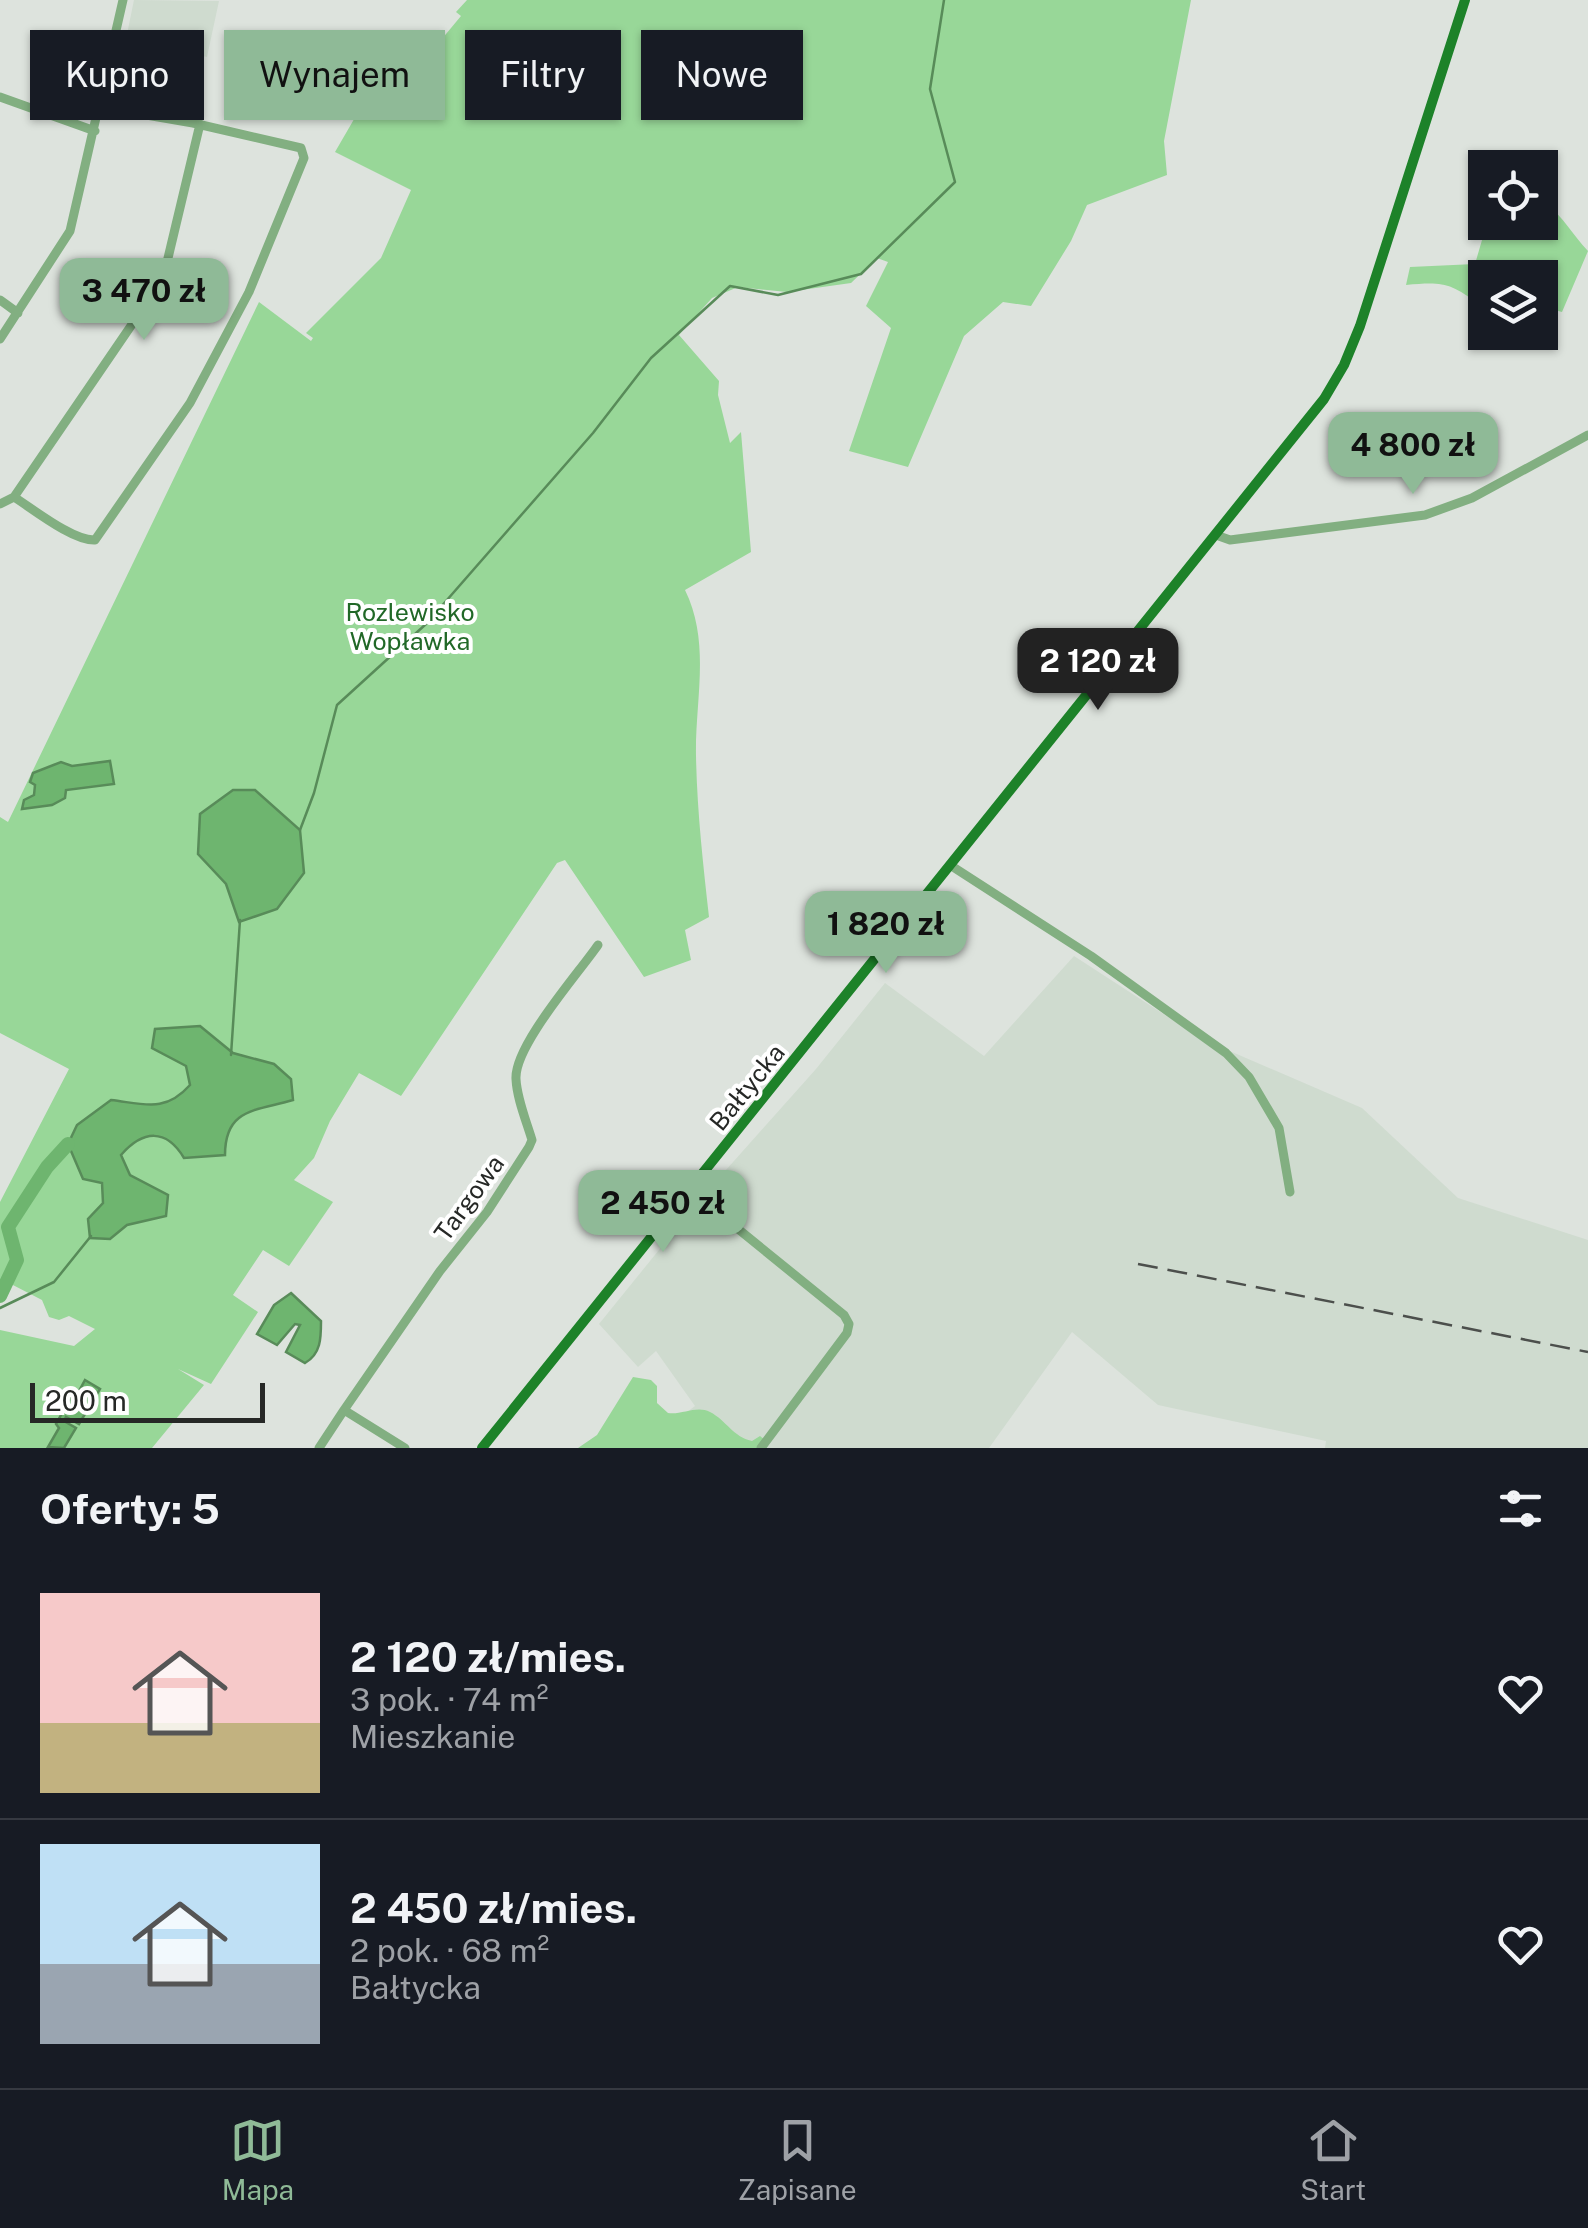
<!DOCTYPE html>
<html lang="pl">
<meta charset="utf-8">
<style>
body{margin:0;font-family:"Public Sans",sans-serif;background:#242831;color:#f1f3f6;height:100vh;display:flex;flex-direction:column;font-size:38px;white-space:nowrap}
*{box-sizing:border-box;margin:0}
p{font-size:32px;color:#9ea1a6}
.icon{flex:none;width:55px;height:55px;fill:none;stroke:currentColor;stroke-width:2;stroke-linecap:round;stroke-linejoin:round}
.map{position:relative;height:1448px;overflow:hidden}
.side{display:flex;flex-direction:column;background:#171b24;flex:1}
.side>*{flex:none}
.top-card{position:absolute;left:30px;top:30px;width:1000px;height:90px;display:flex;gap:20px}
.controls{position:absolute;left:1468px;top:150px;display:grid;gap:20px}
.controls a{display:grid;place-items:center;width:90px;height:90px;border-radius:0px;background:#171b24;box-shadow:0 2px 8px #0004;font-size:50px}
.scale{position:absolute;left:30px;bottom:25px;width:235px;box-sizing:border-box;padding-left:10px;border:5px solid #262826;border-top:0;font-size:28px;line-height:35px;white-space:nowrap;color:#262826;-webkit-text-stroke:8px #fff;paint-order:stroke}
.price{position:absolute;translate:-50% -85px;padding:0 22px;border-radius:20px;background:#8fba97;color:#111;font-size:32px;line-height:65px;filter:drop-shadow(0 2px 5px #0008)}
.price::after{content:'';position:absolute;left:50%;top:60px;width:30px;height:22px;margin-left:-15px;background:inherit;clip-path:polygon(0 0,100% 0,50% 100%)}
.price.on{background:#222;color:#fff}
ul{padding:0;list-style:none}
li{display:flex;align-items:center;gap:30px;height:250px;padding:0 40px}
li+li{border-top:2px solid #363941}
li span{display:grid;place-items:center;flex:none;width:280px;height:200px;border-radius:0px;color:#555}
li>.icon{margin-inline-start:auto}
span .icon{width:120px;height:120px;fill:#fffc;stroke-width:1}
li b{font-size:42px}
h2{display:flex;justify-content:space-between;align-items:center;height:120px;padding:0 40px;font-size:42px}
.pill{padding:0 35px;border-radius:0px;background:#171b24;box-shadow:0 2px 8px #0004;font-size:35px;line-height:90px}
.pill.on{background:#8fba97;color:#111}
.dock{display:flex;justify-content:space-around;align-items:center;height:140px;border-top:2px solid #363941;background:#171b24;font-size:28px;color:#9ea1a6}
.dock a{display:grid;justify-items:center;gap:5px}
.dock .on{color:#8fba97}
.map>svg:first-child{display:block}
.built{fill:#cfdbcf}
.green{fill:#98d798}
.water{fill:#6eb56f;stroke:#588b59;stroke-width:2.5}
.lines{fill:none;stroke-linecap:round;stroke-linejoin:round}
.stream{stroke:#588b59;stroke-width:2.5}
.river{stroke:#6eb56f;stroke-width:14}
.minor{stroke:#82af81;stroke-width:9}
.major{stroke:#1d8229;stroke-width:10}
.rail{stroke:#4c4f4c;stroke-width:2.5;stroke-dasharray:20 10;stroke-linecap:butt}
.labels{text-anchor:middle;stroke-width:8;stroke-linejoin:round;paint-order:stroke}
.park-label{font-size:25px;fill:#216827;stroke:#fff}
.street-label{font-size:25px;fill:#262826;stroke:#fff}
</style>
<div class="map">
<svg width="1588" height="1448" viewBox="0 0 1588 1448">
<rect width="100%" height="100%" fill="#dde3dd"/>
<!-- built -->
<path class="built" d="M134,0L219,1L207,57L126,39Z
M1074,956L1202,1039L1362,1108L1458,1198L1588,1240V1448H1325L1326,1441L1158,1405L1072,1332L989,1448H695L678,1419L695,1406L656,1351L638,1367L599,1324L701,1198L816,1069L885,983L984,1056Z"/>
<!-- green -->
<path class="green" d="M467,0H1191L1164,141L1167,175L1087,205L1071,241L1031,306L1003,302L964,336L908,467L849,451L891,328L866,306L888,262L877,258L851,283L787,292L738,287L712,298L679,335L719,381L718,395L730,443L741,432L751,552L685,590C711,643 695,700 696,756C697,810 703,863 709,917L685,930L691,960L644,977L565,860L557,863L401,1096L359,1073L330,1121L314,1158L294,1180L333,1202L289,1266L263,1250L233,1295L258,1312L211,1384L178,1369L204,1385L152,1448H0V1330L74,1346L95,1329L69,1316L59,1320L49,1317L42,1300L9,1283L0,1296V1202L69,1069L0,1033V817L8,822L259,302L311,341L313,338L306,333L381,258L411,190L335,152L364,102L436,46L461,16L456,12Z
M1540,203H1546C1563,217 1573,235 1588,251L1562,312L1540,306V278H1485V304H1478C1450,282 1441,282 1406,285L1410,267L1475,264L1487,223L1540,222Z
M633,1377L651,1380L657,1386V1403L668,1413C682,1415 697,1405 710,1412C726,1420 733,1437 752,1441L760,1436L765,1440L759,1448H578L597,1435Z"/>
<!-- water -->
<path class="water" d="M110,761L114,784L66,790L65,798L52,805L22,809L24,800L34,795L35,785L30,782L33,773L61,762L72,766Z
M233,790H255L300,830L304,873L277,909L239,922L226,884L198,854L200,814Z
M200,1026L233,1053L274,1064L291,1079L293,1100C256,1111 225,1108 225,1155L184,1158C166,1128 143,1130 121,1155L130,1175L168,1195L166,1216L127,1225L110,1239L90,1238L88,1219L103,1203L102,1183L83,1179L68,1144L77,1125L111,1100C145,1104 165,1113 190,1085L186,1066L152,1048L155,1029Z
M291,1293L321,1321C321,1338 321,1354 305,1363L286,1352L300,1325L295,1324L277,1345L257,1334L274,1305Z
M85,1380L100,1389L79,1424L66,1417L64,1421L76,1428L64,1448L48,1447L59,1428L56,1424L73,1394L79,1391Z"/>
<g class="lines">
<!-- stream -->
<path class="stream" d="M300,830L314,793L337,705L426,624L593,433L651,358L730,286L778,295L861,274L955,182L930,89L944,0
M231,1055L240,920
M0,1308L54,1282L91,1236"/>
<!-- river -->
<path class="river" d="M0,1296L17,1260L8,1227L47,1167L68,1144"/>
<!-- minor -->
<path class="minor" d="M0,97L95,131
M0,300L18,313
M0,339L70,231L123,0
M14,497C33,509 73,541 95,540L190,403L249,292L304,158L301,148L193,123L100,107
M0,504L14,497L163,279L200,124
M1216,535L1230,540L1425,515L1472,498L1588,435
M950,865L1091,956L1226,1053L1249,1077L1279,1128L1290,1192
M690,1190L844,1315L849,1324L847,1333L761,1448
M344,1410L440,1271L487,1212L529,1147L532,1140C526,1120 517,1099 516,1079C514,1046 578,974 598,945
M319,1448L344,1410L405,1448"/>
<!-- major -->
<path class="major" d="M482,1448L1324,399L1344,365L1360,326L1465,0"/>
<!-- rail -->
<path class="rail" d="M1138,1264L1588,1352"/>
</g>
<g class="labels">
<!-- park labels -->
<g class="park-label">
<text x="410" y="621">Rozlewisko<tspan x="410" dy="29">Wopławka</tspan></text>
</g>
<!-- street labels -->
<g class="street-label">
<text transform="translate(747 1087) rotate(-51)" y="9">Bałtycka</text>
<text transform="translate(469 1198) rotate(-54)" y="9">Targowa</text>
</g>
</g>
</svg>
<div class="controls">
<a><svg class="icon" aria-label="locate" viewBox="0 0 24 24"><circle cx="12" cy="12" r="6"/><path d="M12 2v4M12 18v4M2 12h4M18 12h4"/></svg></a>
<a><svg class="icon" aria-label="layers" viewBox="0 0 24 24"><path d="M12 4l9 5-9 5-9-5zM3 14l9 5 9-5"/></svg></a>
</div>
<div class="scale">200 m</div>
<b class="price" style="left:144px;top:343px">3 470 zł</b>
<b class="price" style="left:1413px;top:497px">4 800 zł</b>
<b class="price on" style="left:1098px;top:713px">2 120 zł</b>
<b class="price" style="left:886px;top:976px">1 820 zł</b>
<b class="price" style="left:663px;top:1255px">2 450 zł</b>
<div class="top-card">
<a class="pill">Kupno</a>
<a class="pill on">Wynajem</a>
<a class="pill">Filtry</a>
<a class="pill">Nowe</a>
</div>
</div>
<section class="side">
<h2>Oferty: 5<svg class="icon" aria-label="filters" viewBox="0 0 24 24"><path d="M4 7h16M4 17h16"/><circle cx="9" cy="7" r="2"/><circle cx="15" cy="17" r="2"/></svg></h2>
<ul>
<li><span style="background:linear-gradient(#f6c9c9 65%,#c2b280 0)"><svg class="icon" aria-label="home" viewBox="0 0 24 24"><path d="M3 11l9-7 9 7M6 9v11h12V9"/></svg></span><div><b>2 120 zł/mies.</b><p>3 pok. · 74 m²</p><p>Mieszkanie</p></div><svg class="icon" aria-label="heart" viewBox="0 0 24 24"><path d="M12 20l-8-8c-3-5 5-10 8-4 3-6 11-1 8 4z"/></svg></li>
<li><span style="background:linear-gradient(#bfe0f5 60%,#9aa5b1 0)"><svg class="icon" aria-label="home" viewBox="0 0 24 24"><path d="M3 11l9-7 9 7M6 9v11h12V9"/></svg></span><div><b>2 450 zł/mies.</b><p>2 pok. · 68 m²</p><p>Bałtycka</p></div><svg class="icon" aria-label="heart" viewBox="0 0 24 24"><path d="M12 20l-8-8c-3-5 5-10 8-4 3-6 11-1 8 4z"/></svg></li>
</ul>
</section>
<nav class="dock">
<a class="on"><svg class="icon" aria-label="map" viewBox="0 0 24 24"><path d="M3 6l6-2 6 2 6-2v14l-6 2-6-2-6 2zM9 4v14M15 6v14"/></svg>Mapa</a>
<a><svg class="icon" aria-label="saved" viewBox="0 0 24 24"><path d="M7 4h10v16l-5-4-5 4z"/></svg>Zapisane</a>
<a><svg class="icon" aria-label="home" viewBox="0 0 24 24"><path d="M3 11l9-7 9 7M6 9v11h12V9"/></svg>Start</a>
</nav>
